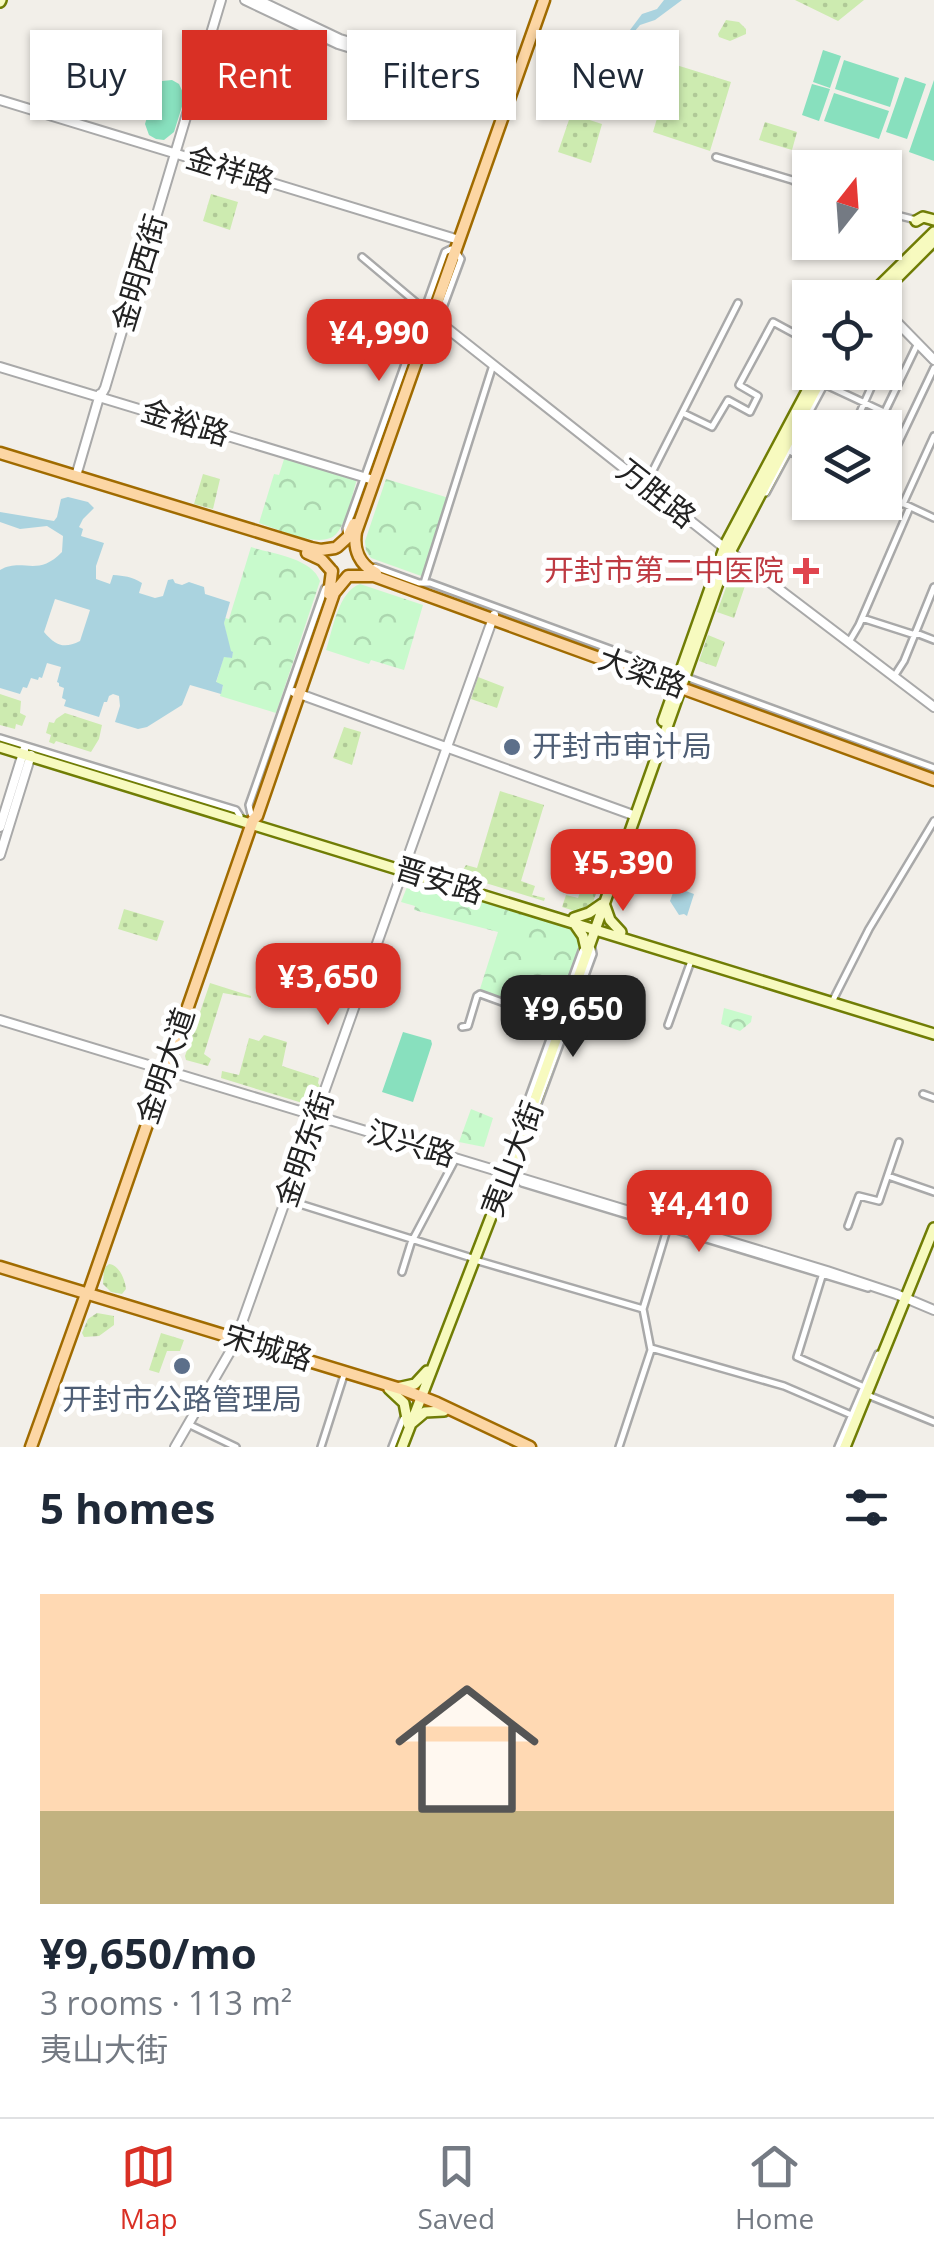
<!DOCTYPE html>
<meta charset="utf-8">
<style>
body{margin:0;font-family:"Open Sans","Noto Sans SC",sans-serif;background:#f6f6f7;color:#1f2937;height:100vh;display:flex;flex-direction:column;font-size:38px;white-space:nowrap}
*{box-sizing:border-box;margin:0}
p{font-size:32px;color:#747a83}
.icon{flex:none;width:55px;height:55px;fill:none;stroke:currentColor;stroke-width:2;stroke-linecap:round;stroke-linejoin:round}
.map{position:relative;height:1447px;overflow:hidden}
.sheet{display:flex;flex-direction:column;background:#fff;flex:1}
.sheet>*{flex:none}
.guide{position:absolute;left:30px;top:30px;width:875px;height:90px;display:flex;gap:20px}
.needle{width:65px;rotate:17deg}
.fabs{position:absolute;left:792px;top:150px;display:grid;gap:20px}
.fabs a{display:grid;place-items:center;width:110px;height:110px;border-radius:0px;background:#fff;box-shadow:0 2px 8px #0004;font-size:50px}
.price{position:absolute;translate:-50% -85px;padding:0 22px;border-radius:20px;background:#d93025;color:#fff;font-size:32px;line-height:65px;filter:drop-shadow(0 2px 5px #0008)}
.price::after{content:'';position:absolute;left:50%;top:60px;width:30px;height:22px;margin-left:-15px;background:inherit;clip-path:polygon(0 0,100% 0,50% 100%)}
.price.selected{background:#222;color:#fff}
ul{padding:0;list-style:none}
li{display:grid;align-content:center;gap:20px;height:530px;padding:0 40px}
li+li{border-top:2px solid #e0e1e3}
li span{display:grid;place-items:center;height:310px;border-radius:0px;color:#555}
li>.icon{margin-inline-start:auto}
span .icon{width:180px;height:180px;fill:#fffc;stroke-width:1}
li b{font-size:42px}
h2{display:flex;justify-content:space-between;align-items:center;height:120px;padding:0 40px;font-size:42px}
.pill{padding:0 35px;border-radius:0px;background:#fff;box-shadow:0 2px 8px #0004;font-size:35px;line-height:90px}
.pill.selected{background:#d93025;color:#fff}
.dock{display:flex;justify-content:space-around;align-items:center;height:140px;border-top:2px solid #e0e1e3;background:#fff;font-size:28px;color:#747a83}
.dock a{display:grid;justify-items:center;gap:5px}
.dock .selected{color:#d93025}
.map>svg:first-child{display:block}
.grass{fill:url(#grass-dots)}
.park{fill:url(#park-crowns)}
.pitch{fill:#88e0be}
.water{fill:#aad3df;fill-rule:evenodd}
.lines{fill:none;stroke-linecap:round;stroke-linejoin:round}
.minor-casing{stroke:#a9a9a9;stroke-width:10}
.tertiary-casing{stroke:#a9a9a9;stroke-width:12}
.secondary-casing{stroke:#707d05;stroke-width:14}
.primary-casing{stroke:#a06b00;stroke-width:15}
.minor{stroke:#fff;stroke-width:5}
.tertiary{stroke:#fff;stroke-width:8}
.secondary{stroke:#f7fabf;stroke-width:9}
.primary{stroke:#fcd6a4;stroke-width:10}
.health-dot{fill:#e0444e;stroke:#fff;stroke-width:4}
.service-dot{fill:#5c6f8a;stroke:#fff;stroke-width:4}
.labels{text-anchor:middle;stroke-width:10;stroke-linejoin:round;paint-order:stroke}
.street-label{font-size:30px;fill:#222;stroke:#fff}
.health-label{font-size:30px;fill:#be3a42;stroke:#fff;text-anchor:end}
.service-label{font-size:30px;fill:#4e5e75;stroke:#fff;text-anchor:start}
</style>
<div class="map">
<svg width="934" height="1447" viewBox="0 0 934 1447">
<defs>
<pattern id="grass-dots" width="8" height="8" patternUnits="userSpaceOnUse" patternTransform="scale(2.5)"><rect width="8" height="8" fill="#cdebb0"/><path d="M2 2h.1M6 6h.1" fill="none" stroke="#b0c997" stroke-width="1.8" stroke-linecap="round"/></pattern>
<pattern id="park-crowns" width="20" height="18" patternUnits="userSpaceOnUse" patternTransform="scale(2.5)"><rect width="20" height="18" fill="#c8facc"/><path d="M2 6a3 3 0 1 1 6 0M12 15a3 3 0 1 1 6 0" fill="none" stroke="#acd6af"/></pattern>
</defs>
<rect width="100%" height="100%" fill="#f2efe9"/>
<!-- grass -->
<path class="grass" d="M795,0H864L838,21Z
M726,20L739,22L746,29V34L730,41L719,37L718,34Z
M673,64L731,82L710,151L653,132Z
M571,114L602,124L591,163L558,152Z
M765,122L797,132L792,150L759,140Z
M211,194L238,202L230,230L203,221Z
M203,474L220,479L213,509L194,504Z
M739,572L747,580L734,618L717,612L731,574Z
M708,635L725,642L716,667L699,661Z
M478,677L504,687L497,708L471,699Z
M0,694L21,701L20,713L26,716L22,726L16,724L15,729L0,725Z
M65,713L102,725L99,739L91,752L56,741L54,744L49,742L51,735L46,733L49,722L54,723L56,719Z
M344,727L361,732L352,765L333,758Z
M500,791L544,805L521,881L535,886L532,895L545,898L544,901L453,873L454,869L463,870L466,865L477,868Z
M583,884L598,888L591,908L581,913L562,907L566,895L578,898Z
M124,909L164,921L157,941L118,929Z
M210,983L251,996V998L223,993L204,1054L211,1059L208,1066L186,1060L185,1056Z
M264,1035L287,1042L282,1066L319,1078L318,1083L321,1088L313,1104L309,1105L221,1078L222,1071L239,1075L249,1038L259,1041Z
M109,1264C119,1265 125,1279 126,1289L122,1294L111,1292L103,1284L104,1269Z
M97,1313L114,1316V1325L99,1336L84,1337L82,1333L88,1319Z
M161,1333L184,1340L180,1351H167L159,1373L149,1370Z"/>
<!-- park -->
<path class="park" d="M285,456L357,479C352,495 348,519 337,533C323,551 278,529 259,523L274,474L279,475Z
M386,479L449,498L424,577L371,558L366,551L365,541Z
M251,547C273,554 312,558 320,581L276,713L220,696L223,686L216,683L224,656L231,658L233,653L230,651L224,623L225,618L229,619Z
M360,584L423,605L404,670L371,660L369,664L326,650C333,629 338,592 360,584Z
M421,882L572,929L581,941L549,1032L503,1000L479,992L498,932L414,910L415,906L401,902L407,887Z
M724,1008L752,1016L751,1022L740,1031L721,1024Z
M471,1109L493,1118L484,1147L459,1142Z"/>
<!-- pitch -->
<path class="pitch" d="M823,50L841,56L830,88L813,82Z
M844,60L899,78L890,107L835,89Z
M159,77L162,78V81L172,80L179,84L185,97L174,132L164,140L156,139L149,135L145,124Z
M905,77L926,84L907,139L886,132Z
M934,80V161L909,152Z
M812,84L830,89L819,121L802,115Z
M834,93L889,111L879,139L824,121Z
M403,1032L431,1040L432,1044L413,1102L382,1092Z"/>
<!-- water -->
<path class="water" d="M664,0H682L655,20L640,25L634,32L630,30L642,14L657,9Z
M68,497L88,502L94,508L83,519L79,527L83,529L81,536L104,543L96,566V579L110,584L113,575C124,576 131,576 142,583L139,593L155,598L163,596L168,580L173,579L175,583L182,585L189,582L204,587L205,594L230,602L224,623L231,651L233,652L232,658L224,657L216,682L223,685L221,694L190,685L182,705L147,727L138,729L115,722L120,706L119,696L113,694L109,696L107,702H104L99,717L64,706L66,700L62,698L64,688L59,686V683L57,682L61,667L47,663L42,678L39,677L38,680L31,678L27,688L23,687L20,694L0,688V570C23,557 37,578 62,552L63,536L47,526L20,529L0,522V512L54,521L57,517L61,499ZM55,599L90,610L80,641C64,649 56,646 44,632Z
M675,887L694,894L687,916L684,914L679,915L670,901Z"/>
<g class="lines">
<defs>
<path id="minor" d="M716,157L792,180L810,189
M885,212L916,220
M362,257L425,310
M436,322L444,305L461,259L457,253
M885,358L895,335
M824,384L884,412
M683,413L712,427L728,400L750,412L758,396L739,385L773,322L810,342
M853,428L878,372
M877,428L918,343
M790,451L810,464
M885,471L934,368
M645,486L738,303
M766,493L831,372
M885,495L934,518
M903,504L934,436
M798,510L810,472
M347,535L346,529L445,252L451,249
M375,567L419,583H430L934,768
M424,583L493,365
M862,618L915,635
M916,633L934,640
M849,642L859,625L910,507
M895,675L904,661L934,587
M0,738L236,810L240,816
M251,814L249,805L325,588
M834,998L869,929L934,821
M668,1025L691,961
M462,1027L468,1026L477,996L480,994L502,1002L551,1037
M923,1094L934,1098
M519,1155L593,954L592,949
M511,1158L509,1152L582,951L586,947
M888,1176L934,1192
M520,1178L522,1183L868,1288
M287,1200L472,1258
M848,1226L859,1196L879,1201L899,1142
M475,1260L643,1309
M402,1272L411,1243L456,1158
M823,1273L797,1357L864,1387
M651,1348L784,1386L856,1417
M870,1396L934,1422
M188,1424L236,1447
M321,1447L344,1375
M392,1447L403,1419L407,1418
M619,1447L651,1350L643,1309L668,1226
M838,1447L878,1354"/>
<path id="tertiary" d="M245,0L338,44L510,97
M258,0L340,39L512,91
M0,100L459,240
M885,310L934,360
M429,314L721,545L934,707
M0,367L370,479
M100,397L105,388L221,0
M76,476L100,394
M294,692L633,815
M0,827L24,750
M0,855L31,755
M0,1020L827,1271L896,1294L934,1310
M175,1447L234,1345L494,615"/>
<path id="secondary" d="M0,2L1,0
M916,221L923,217L934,220
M867,298L934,232
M877,298L934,241
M663,721L726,543L817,372
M0,747L934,1034
M605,906L610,920L621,932
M574,918L589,913L602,904
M574,923L583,936L586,949
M397,1388L415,1384L427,1371
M389,1389L404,1403L408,1424
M412,1423L425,1412L444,1411
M402,1447L518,1147L727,558L825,372
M845,1447L934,1228"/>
<path id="primary" d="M0,453L311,548L321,550L335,548
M337,547L348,537L354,524
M307,553L322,560L330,569
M376,573C360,565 353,550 356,532L544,0
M329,594L332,571
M0,1267L404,1390L437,1403L530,1447
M31,1447L85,1297L88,1294L253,820L257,816L334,593L348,576H374L934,780"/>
</defs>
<!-- minor casing -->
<use href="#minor" class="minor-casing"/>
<!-- tertiary casing -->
<use href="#tertiary" class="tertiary-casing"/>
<!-- secondary casing -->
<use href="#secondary" class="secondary-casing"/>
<!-- primary casing -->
<use href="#primary" class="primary-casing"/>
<!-- minor -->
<use href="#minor" class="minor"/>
<!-- tertiary -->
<use href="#tertiary" class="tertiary"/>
<!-- secondary -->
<use href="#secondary" class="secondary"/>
<!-- primary -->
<use href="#primary" class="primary"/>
</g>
<!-- markers -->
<path class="health-dot" d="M801 556h10v10h10v10h-10v10h-10v-10h-10v-10h10z"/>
<g class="service-dot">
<circle cx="512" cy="747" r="10"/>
<circle cx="182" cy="1366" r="10"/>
</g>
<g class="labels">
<!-- street labels -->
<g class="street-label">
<text transform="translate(230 170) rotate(17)" y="10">金祥路</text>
<text transform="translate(140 273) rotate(-73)" y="10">金明西街</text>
<text transform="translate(185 423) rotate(17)" y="10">金裕路</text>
<text transform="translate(656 494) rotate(38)" y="10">万胜路</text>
<text transform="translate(642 673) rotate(20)" y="10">大梁路</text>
<text transform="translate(439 881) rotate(17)" y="10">晋安路</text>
<text transform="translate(166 1066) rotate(-71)" y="10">金明大道</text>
<text transform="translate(411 1144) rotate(17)" y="10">汉兴路</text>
<text transform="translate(305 1149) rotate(-71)" y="10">金明东街</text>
<text transform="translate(513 1159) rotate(-69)" y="10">夷山大街</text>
<text transform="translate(268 1348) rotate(17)" y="10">宋城路</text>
</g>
<!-- health labels -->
<g class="health-label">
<text x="784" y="581">开封市第二中医院</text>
</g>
<!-- service labels -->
<g class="service-label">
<text x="532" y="757">开封市审计局</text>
<text x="182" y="1410" text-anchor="middle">开封市公路管理局</text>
</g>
</g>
</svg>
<div class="fabs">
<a><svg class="needle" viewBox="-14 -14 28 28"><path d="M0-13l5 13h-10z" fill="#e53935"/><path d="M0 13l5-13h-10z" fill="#747a83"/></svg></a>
<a><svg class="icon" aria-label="locate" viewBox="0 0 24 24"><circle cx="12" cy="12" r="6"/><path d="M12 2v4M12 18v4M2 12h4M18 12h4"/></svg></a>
<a><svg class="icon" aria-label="layers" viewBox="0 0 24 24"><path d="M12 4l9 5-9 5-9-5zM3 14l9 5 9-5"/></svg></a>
</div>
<b class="price" style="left:379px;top:384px">¥4,990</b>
<b class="price" style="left:623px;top:914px">¥5,390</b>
<b class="price" style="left:328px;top:1028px">¥3,650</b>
<b class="price selected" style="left:573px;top:1060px">¥9,650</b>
<b class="price" style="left:699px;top:1255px">¥4,410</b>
<div class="guide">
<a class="pill">Buy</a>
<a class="pill selected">Rent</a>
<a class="pill">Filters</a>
<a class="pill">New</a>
</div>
</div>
<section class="sheet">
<h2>5 homes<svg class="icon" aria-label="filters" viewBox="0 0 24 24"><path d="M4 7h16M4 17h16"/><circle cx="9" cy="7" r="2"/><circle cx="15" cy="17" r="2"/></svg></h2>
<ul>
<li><span style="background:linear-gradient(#ffd9b3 70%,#c2b280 0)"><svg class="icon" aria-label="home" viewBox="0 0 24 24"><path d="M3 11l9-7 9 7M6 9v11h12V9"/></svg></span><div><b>¥9,650/mo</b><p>3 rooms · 113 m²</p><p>夷山大街</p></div></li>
</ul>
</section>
<nav class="dock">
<a class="selected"><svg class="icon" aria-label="map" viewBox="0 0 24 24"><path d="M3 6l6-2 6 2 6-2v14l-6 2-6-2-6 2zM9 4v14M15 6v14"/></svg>Map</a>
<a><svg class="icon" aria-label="saved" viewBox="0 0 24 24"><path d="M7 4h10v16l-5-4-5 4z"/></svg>Saved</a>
<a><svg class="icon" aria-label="home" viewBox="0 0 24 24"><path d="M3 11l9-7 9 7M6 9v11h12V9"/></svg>Home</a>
</nav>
